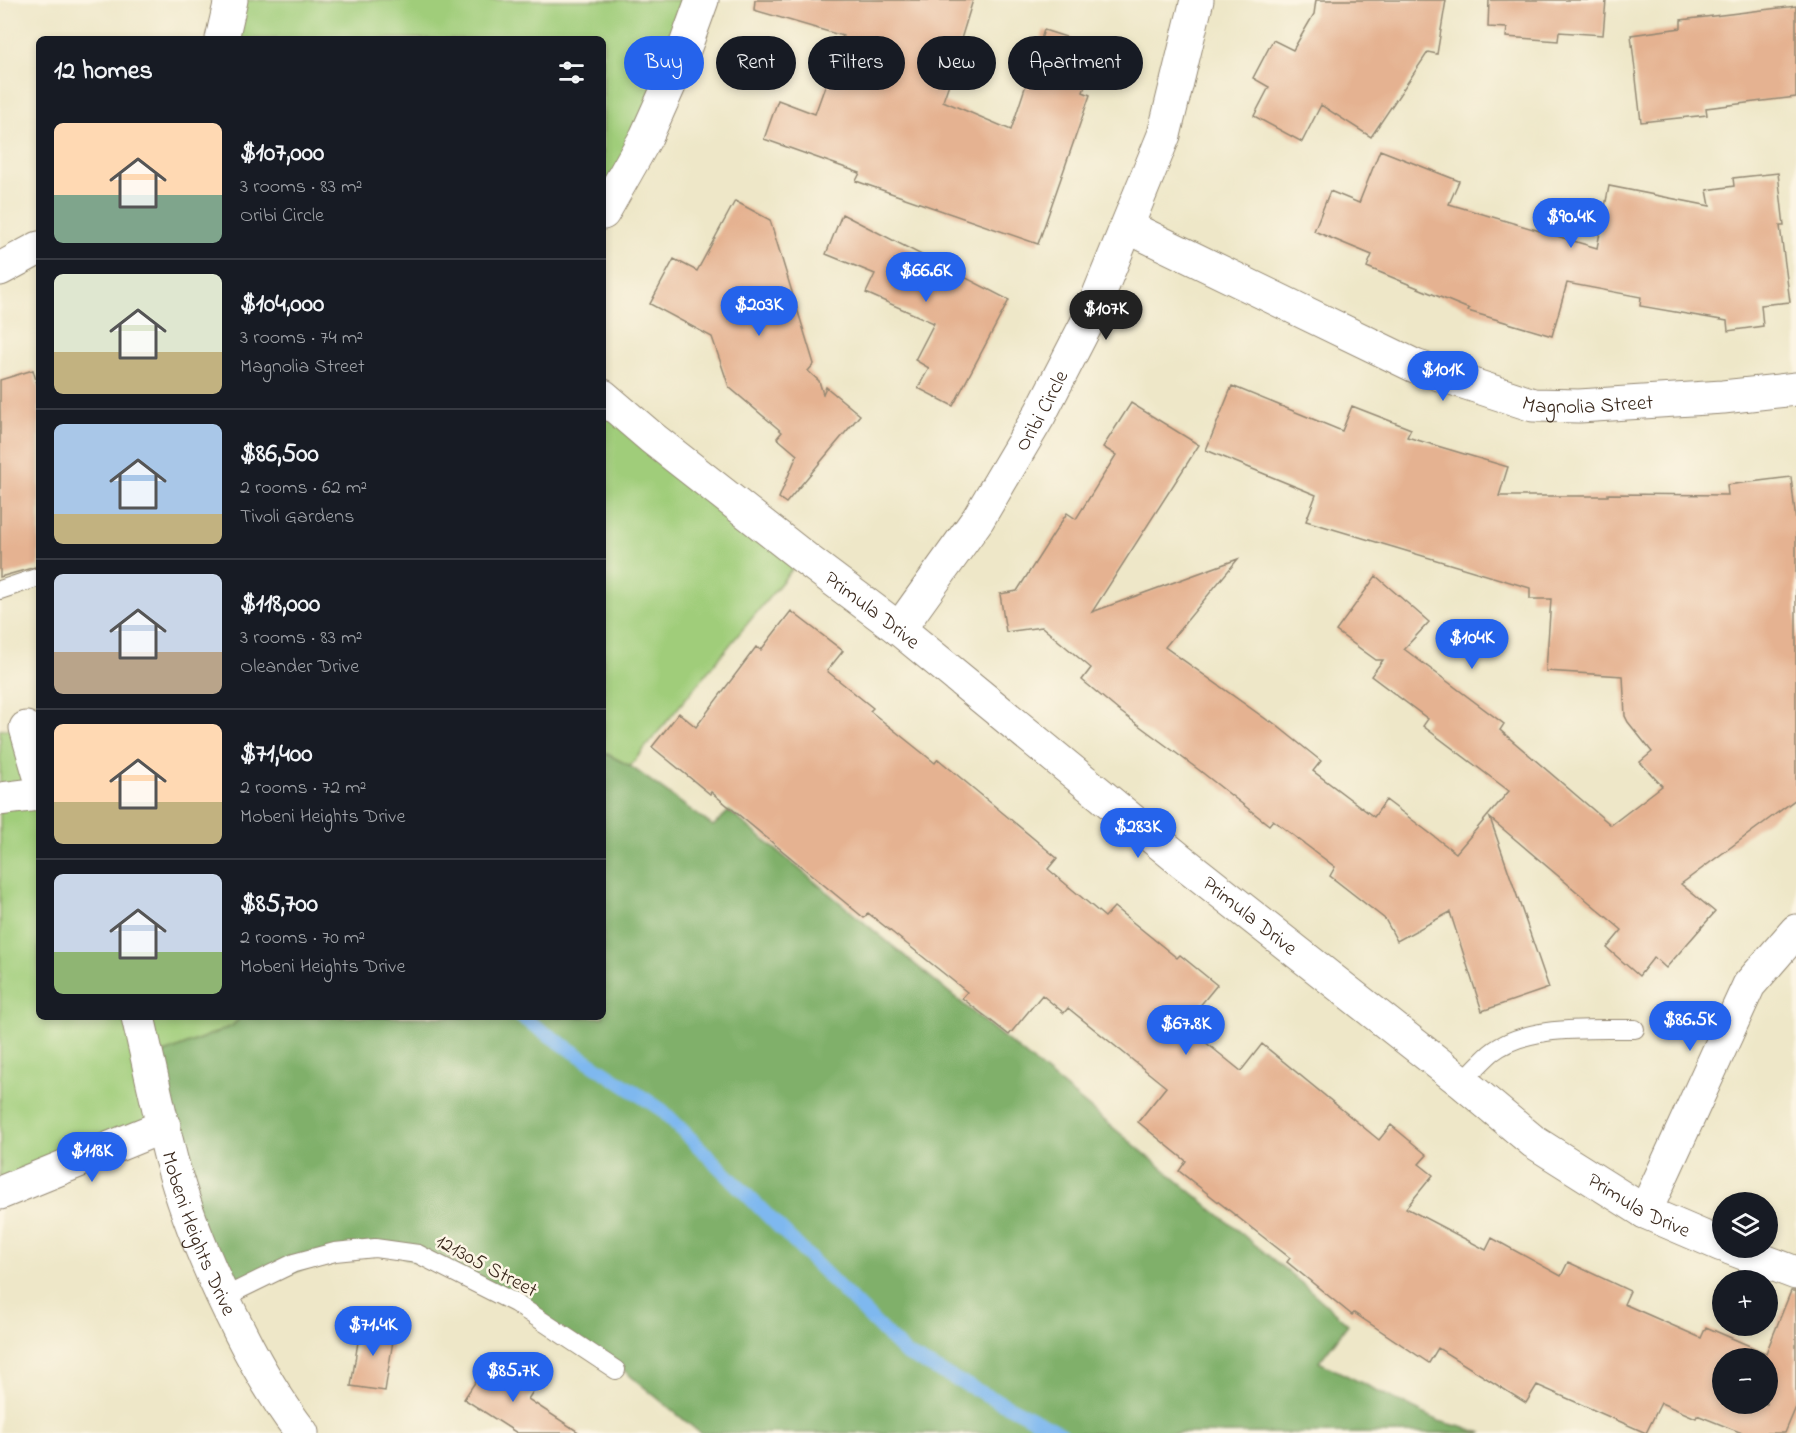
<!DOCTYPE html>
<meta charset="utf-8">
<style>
body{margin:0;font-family:"Indie Flower",sans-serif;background:#20242c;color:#f1f3f6;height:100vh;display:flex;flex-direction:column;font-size:22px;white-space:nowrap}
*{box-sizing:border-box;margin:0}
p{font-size:20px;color:#9ea1a6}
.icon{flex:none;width:33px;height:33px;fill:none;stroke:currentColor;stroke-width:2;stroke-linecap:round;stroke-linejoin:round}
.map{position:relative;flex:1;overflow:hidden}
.details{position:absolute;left:36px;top:36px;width:570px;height:984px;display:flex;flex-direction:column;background:#171b24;border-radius:9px;box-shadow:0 3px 9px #0003}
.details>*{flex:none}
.guide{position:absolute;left:624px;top:36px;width:570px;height:54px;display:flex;gap:12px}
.fabs{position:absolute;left:1712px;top:1192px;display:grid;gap:12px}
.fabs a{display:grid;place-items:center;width:66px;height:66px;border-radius:50%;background:#171b24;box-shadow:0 3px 9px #0003;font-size:30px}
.price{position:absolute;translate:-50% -51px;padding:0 14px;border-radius:21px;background:#2563eb;color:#fff;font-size:20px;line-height:39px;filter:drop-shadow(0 2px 3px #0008)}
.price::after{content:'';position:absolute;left:50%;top:36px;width:18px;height:14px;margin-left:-9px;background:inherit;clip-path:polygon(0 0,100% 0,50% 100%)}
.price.on{background:#222;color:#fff}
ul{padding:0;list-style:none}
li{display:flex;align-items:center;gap:18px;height:150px;padding:0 18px}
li+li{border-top:2px solid #363941}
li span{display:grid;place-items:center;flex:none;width:168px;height:120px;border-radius:9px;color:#555}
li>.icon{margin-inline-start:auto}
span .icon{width:72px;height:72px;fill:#fffc;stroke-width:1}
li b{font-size:26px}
h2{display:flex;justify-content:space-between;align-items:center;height:72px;padding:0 18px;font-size:26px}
.chip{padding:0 21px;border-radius:27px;background:#171b24;box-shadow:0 3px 9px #0003;font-size:21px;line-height:54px}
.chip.on{background:#2563eb;color:#fff}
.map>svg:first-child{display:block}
.green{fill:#a0cd7a;stroke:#6e7c4c;stroke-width:1.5}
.forest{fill:#80b06a;stroke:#5e6d44;stroke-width:1.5}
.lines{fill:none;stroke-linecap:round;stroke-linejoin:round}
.stream{stroke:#7eb8ef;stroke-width:14}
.building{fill:#e5b291;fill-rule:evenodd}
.lane-casing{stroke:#948873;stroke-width:20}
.street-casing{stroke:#948873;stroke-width:35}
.lane{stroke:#fff;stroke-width:18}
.street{stroke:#fff;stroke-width:33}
.labels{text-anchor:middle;stroke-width:5;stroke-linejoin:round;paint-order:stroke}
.street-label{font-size:21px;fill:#3b2a1e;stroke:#fcf5e5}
</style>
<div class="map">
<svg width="1796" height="1433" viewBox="0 0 1796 1433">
<rect width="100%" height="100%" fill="#fcf5e5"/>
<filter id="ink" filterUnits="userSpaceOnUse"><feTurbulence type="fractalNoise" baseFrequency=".0167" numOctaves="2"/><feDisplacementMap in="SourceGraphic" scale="12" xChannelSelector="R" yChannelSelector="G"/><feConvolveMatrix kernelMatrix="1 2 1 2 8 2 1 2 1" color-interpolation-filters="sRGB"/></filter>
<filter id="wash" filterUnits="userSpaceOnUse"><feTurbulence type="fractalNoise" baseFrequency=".008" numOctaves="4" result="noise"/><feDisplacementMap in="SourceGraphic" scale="24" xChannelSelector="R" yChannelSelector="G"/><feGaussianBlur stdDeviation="1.35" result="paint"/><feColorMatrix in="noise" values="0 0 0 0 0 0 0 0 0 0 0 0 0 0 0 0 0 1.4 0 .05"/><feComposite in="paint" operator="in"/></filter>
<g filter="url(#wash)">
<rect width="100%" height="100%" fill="#eee7c8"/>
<!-- green -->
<path class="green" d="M234,0H701L603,212V39H225Z
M603,395L804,555L630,766L603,752Z
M39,723V1017H241L232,1026L150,1059L167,1125L0,1191V730L28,726Z"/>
<!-- forest -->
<path class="forest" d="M603,752L630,766L713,826L729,811L1304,1285L1348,1324L1319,1362L1439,1421L1483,1433H700L622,1369L516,1303L375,1245L223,1296L150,1059L232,1026L241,1017H603Z"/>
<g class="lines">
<!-- stream -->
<path class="stream" d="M521,1017L662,1110L906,1354L1061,1433"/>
</g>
<g id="blocks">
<!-- building -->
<path class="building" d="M755,0H973L950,75H952L943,101L1011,130L1044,30L1097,47L1083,92L1090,95L1038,244L856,181L860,173L764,139L778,100L815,114L843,36L754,10Z
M1316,0H1446L1437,54L1428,52L1371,137L1321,105L1302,142L1254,116L1269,87L1253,78L1273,40L1293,50L1314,14Z
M1489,0H1606L1603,35L1559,32L1558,41L1506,37L1507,28L1488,27Z
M1796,6V97L1706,108L1707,115L1641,122L1631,35L1681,28V20Z
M1380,150L1459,181L1449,204L1597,248L1609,186L1710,206L1707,190L1734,186L1733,178L1778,173L1784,226H1780L1790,302L1761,305L1763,326L1728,331L1727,321L1640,306L1641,297L1567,283L1552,336L1468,311L1469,309L1367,267L1372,255L1314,231L1330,191L1359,203Z
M735,201L770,220L814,364L808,371L819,381L823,394L826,387L860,415L786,503L779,498L797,455L777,438L782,432L729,387L712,337L650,304L674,259L697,271Z
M842,214L1009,300L953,406L918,388L929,368L915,360L934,323L866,293L875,274L826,254Z
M33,370L39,390V566L0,577V380Z
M1232,386L1342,431L1352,406L1411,429L1407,437L1508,467L1499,496H1608V494L1728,495L1727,485L1791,477L1796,522V799L1681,884L1715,912L1666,968L1654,957L1639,976L1607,948L1622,930L1490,818L1549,988L1482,1011L1450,912L1397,941L1385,919L1330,876L1335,867L1273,820L1269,825L1199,770L1118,710L1082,680L1091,668L1042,627L1006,632L1000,594L1017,591L1067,513L1076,519L1116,455L1103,447L1131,403L1199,445L1092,612L1238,559L1165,647L1270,722L1271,721L1321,761L1313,771L1374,817L1386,800L1456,853L1509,791L1423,726L1428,719L1371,676L1383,660H1376L1336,631L1376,576L1429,622L1404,649L1504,724L1500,730L1611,825L1662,786L1640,762L1652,752L1628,722L1625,716L1623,676L1546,671L1551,599H1530V588L1306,521L1316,495L1206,450Z
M791,611L843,651L827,671L873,708L870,711L935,763L938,759L1057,858L1048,869L1105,917L1114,907L1177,958L1180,955L1217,985L1184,1025L1241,1071L1262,1044L1379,1140L1391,1125L1427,1155L1419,1164L1433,1175L1406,1208L1486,1250L1492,1238L1561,1276L1568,1262L1630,1291L1624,1304L1701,1338L1706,1327L1766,1353L1791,1291H1796V1407L1785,1433H1742L1697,1415L1696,1418L1661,1403L1646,1433L1537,1385L1526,1403L1438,1348L1429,1363L1354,1313L1352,1315L1287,1262L1290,1258L1179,1171L1186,1161L1138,1122L1166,1087L1068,1008L1064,1013L1042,995L1009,1035L962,998L967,992L868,913L864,918L711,792L710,794L652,747L679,713L696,727L756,647L761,650ZM1722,1359H1767V1404H1722Z
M361,1323L395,1328L385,1391L351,1386Z
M505,1363L538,1384L528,1399L580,1433H517L464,1399L485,1367L498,1375Z"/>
</g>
</g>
<g filter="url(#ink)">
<use href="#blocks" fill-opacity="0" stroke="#948873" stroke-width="1.5"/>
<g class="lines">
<defs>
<path id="lane" d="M0,590L39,577
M1462,1082C1471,1073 1481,1062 1491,1053C1527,1024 1591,1030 1635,1029
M222,1298L294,1263L335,1252L375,1248L418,1254L515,1303L616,1370"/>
<g id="street">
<path d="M222,39L231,0"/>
<path d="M603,213L646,137L680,61L702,0"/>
<path id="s1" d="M1128,227L1415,366L1533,405L1579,406L1723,397L1796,389"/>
<path d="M0,269L39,248"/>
<path id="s2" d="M603,396L652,438L806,559L899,629L1179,859L1462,1082L1534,1142L1645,1212L1722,1245"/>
<path id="s3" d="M899,629L978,519L1040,414L1089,319L1164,135L1197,0"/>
<path d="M26,728L39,773"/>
<path d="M0,799L39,794"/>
<path id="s4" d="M138,1017C149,1064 159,1112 171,1159C187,1219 212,1277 240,1332C258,1368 277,1401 302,1433"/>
<path d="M0,1193L164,1126"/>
<path d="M1645,1212L1749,985L1796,931"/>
<path d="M1730,1248L1796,1273"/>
</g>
</defs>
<!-- lane casing -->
<use href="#lane" class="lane-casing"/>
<!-- street casing -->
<use href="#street" class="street-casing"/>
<!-- lane -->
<use href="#lane" class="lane"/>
<!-- street -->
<use href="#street" class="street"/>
</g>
</g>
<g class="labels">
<!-- street labels -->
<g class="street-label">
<text dy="7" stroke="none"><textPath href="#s1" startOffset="498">Magnolia Street</textPath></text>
<text dy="7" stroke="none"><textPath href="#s3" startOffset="261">Oribi Circle</textPath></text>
<text dy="7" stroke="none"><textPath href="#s2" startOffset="344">Primula Drive</textPath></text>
<text dy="7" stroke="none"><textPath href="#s2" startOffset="830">Primula Drive</textPath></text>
<text dy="7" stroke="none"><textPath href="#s2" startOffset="1316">Primula Drive</textPath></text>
<text dy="7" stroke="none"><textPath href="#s4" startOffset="225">Mobeni Heights Drive</textPath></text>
<text transform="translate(487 1265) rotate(28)" y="7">121305 Street</text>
</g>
</g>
</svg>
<div class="fabs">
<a><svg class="icon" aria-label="layers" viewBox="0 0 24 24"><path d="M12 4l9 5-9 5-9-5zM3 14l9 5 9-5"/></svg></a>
<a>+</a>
<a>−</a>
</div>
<b class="price" style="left:1571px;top:249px">$90.4K</b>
<b class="price" style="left:926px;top:303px">$66.6K</b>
<b class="price" style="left:759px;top:337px">$203K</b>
<b class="price on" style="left:1106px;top:341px">$107K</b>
<b class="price" style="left:1443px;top:402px">$101K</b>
<b class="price" style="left:1472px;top:670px">$104K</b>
<b class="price" style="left:1138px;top:859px">$283K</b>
<b class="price" style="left:1690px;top:1052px">$86.5K</b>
<b class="price" style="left:1186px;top:1056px">$67.8K</b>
<b class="price" style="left:92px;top:1183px">$118K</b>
<b class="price" style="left:373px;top:1357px">$71.4K</b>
<b class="price" style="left:513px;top:1403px">$85.7K</b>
<div class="guide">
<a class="chip on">Buy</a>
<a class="chip">Rent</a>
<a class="chip">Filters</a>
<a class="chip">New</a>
<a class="chip">Apartment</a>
</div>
<section class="details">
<h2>12 homes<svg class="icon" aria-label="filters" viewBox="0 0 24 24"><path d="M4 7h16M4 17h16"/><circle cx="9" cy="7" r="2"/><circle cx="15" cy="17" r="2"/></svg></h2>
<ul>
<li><span style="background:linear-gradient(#ffd9b3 60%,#7fa58c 0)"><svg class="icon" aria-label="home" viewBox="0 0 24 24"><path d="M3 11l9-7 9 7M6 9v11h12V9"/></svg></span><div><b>$107,000</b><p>3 rooms · 83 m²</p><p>Oribi Circle</p></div></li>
<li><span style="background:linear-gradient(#dfe7d0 65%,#c2b280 0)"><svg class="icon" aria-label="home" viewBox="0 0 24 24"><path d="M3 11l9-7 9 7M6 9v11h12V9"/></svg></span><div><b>$104,000</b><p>3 rooms · 74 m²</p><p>Magnolia Street</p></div></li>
<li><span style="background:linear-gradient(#a9c7e8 75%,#c2b280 0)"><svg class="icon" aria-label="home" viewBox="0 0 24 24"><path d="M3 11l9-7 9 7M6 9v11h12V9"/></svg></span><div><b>$86,500</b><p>2 rooms · 62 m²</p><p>Tivoli Gardens</p></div></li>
<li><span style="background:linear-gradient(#c9d6e8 65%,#b9a48a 0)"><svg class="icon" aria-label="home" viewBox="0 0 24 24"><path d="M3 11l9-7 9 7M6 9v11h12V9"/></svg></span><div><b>$118,000</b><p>3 rooms · 83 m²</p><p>Oleander Drive</p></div></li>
<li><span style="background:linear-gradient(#ffd9b3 65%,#c2b280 0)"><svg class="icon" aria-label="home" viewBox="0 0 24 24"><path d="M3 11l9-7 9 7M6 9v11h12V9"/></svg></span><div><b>$71,400</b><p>2 rooms · 72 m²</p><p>Mobeni Heights Drive</p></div></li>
<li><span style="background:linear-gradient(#c9d6e8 65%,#8fb573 0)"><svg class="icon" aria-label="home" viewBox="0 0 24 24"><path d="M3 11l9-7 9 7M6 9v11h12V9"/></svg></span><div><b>$85,700</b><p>2 rooms · 70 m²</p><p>Mobeni Heights Drive</p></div></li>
</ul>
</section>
</div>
